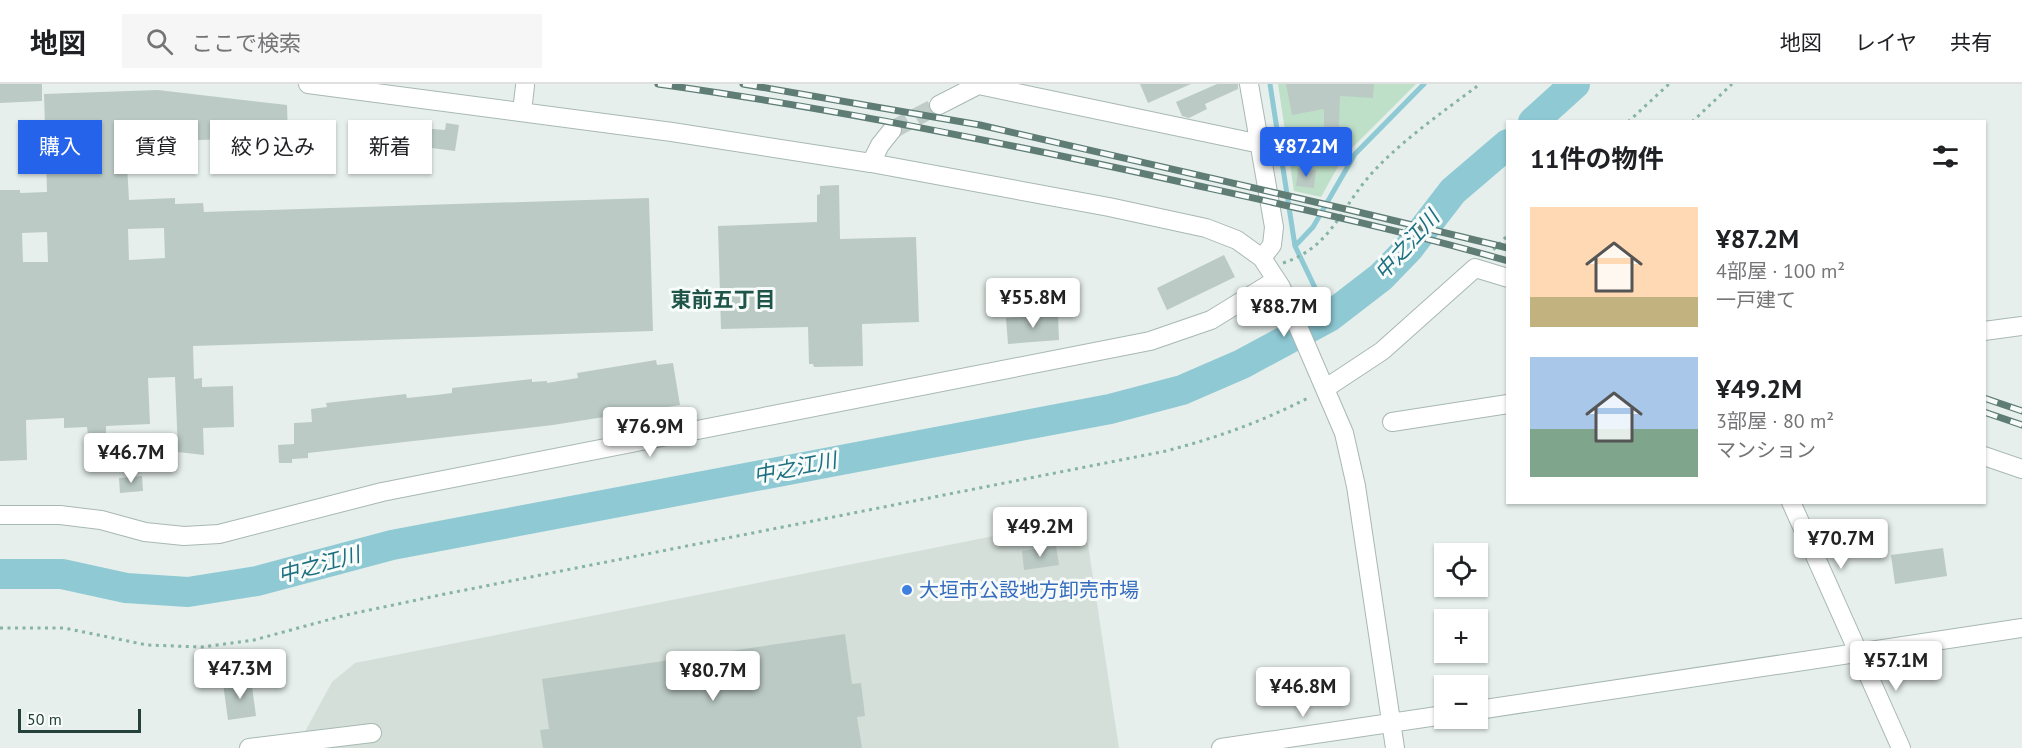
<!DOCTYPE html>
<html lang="ja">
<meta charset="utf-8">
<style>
body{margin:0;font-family:"PT Sans","Noto Sans JP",sans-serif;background:#f6f6f6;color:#202124;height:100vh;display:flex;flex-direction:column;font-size:22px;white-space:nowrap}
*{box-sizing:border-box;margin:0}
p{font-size:20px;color:#757577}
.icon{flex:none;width:33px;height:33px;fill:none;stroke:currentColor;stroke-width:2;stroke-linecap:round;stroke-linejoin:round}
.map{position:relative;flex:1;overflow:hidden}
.sheet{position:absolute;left:1506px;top:36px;width:480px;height:384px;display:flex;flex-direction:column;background:#fff;border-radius:0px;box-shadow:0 2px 4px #0004}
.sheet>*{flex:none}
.top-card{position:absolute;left:18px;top:36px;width:570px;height:54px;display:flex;gap:12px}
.fabs{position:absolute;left:1434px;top:459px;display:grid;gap:12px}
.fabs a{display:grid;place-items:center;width:54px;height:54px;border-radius:0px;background:#fff;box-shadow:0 2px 4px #0004;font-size:30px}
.scale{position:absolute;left:18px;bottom:15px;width:123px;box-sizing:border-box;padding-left:6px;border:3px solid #24423a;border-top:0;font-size:16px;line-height:21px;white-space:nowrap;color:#24423a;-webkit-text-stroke:4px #f7fbf9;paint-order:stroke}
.price{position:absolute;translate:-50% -51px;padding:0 14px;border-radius:6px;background:#fff;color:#222;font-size:20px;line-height:39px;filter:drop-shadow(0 2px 3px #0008)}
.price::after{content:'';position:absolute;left:50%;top:36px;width:18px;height:14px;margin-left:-9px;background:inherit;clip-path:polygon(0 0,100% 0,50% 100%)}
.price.active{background:#2563eb;color:#fff}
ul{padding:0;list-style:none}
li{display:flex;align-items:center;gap:18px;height:150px;padding:0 24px}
li span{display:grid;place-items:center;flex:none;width:168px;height:120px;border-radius:0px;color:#555}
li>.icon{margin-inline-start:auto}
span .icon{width:72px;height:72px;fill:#fffc;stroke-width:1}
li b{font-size:26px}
h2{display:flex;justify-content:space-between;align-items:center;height:72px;padding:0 24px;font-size:26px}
.pill{padding:0 21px;border-radius:0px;background:#fff;box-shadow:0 2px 4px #0004;font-size:21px;line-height:54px}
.pill.active{background:#2563eb;color:#fff}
header{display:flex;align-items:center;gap:36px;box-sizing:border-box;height:84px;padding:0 30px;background:#fff;border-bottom:2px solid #e0e0e0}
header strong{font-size:28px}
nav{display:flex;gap:33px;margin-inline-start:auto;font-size:21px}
.search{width:420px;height:54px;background:#f6f6f6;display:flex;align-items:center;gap:15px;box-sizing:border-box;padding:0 21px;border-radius:0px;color:#757577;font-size:22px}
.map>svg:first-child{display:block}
.built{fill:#d4dfda}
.green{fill:#bfe0c8}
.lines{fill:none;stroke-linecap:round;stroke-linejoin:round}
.stream{stroke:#8ec9d4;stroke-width:5}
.river{stroke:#8ec9d4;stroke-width:30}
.building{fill:#bbcac4;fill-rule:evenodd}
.minor-tunnel{stroke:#bfccc8;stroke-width:18;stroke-dasharray:18 9;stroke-linecap:butt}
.minor-casing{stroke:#a8b8b2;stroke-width:20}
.path{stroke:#86b3a5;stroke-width:3;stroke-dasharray:3 4.5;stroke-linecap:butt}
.minor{stroke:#fff;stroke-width:18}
.rail-casing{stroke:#5f7d75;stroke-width:7}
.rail{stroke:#f7fbf9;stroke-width:4.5;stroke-dasharray:14;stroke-linecap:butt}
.shop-dot{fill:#3f7fe0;stroke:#f7fbf9;stroke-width:2}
.labels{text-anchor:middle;stroke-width:6;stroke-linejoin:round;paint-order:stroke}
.shop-label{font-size:20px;fill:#366cbe;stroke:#f7fbf9;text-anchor:start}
.water-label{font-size:21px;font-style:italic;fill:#1c6f80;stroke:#f7fbf9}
.neighbourhood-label{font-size:21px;font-weight:bold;fill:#1f5548;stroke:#f7fbf9}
</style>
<header>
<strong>地図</strong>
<div class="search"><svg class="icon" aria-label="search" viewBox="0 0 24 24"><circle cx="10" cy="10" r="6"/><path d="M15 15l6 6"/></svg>ここで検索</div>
<nav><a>地図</a><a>レイヤ</a><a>共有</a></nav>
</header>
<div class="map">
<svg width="2022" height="664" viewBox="0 0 2022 664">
<rect width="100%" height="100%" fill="#e6efeb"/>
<!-- built -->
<path class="built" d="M1084,434L1119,664H296L332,598L355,579Z"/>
<!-- green -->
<path class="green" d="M1278,0H1416L1351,65L1340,79L1321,113L1294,107Z"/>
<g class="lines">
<!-- stream -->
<path class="stream" d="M1270,0L1295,162L1329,233
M1295,162L1313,143L1355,70L1424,0"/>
<!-- river -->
<path class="river" d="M1533,38L1575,0
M0,490H62L126,504L188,508L257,497L392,461L1110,325L1182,306L1242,280L1329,233L1381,193L1409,164L1453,107L1508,60"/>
</g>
<!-- building -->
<path class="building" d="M0,0H42V17L0,19Z
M1140,0H1191L1148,19Z
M1217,0H1238V5L1205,20L1207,25L1189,34L1182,32L1176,18Z
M1286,0H1374L1373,14L1340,12L1339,44L1324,43V25L1292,31Z
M158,6L287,21L288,53L173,57V80L127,81L129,116L175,114V120L203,119L204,128L649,114L653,247L193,262L194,295L202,294V303L233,302L234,343L203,344L204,371L178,368L175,293L148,294L150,340L106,342V351L88,352L87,343L64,344V334L26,336L27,376L0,377V106H20V109L47,108L44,10ZM164,144L165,174L129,176L128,145ZM47,148L48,178H23L22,149Z
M446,39L459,41L455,67L408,61L410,43L445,46Z
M1298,84L1316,86L1314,104L1296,102Z
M839,101L840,155L916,153L919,238L862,240L863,282L814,283L813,280H809L808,243L721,245L718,142L817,138V111L820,110V102Z
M1224,171L1235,193L1167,226L1157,204Z
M1058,231L1059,256L1008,260L1006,234Z
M656,276L657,281L673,279L680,321L553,341L308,369V374L292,375V379H279L278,361L294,360V339L312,338L311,325L327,323L326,319L406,310L407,314L436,311L452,309V304L532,295V298L547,297V299L578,294L577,289Z
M142,392L143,407L120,409L119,394Z
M1056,462L1059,481L1024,486L1022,467Z
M1943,464L1947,492L1895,500L1891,471Z
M845,550L852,600L861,599L865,632L857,633L862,664H543L540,646L549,645L542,595Z
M251,595L256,632L228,636L223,599Z"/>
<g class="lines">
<!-- minor-tunnel -->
<path class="minor-tunnel" d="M892,46L939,21"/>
<defs>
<path id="minor" d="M308,0L672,48L871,79L1109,123L1206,144L1237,156L1262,174L1281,203L1344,349L1356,402L1395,664
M974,0L1251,58L1259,57
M1249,0L1274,143L1272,161L1262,174
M939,21L980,0
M522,27L525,2
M871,79L880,61L892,46
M1984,247L2022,242
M1326,304L1382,267L1475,184L1508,194
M1392,338L1508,320
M1984,372L2022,385
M1791,418L1901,664
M0,431H60L101,436L145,448L184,452L219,450L382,408L1150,257L1211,236L1276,196
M1478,626L2022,544
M249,664L372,649
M1221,664L1444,631"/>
</defs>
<!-- minor casing -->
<use href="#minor" class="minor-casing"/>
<!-- path -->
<path class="path" d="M1628,38L1669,0
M1692,38L1732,0
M1488,171L1508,151
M1283,179C1329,164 1339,129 1366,96C1396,60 1443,28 1480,0
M0,544H64L147,561L202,563L254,556L346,531L445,510L1166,367C1219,353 1261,338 1310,313"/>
<!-- minor -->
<use href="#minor" class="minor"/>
<defs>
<path id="rail" d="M658,0C831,24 1001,58 1172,96C1284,121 1397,145 1508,177
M743,0L980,41L1354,127L1508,164
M1984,314L2022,327
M1984,328L2022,341"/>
</defs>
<!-- rail casing -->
<use href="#rail" class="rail-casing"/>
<!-- rail -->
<use href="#rail" class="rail"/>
</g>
<!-- markers -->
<circle class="shop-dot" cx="907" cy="506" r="6"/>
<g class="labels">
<!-- shop labels -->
<g class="shop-label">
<text x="919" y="513">大垣市公設地方卸売市場</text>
</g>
<!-- water labels -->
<g class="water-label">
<text transform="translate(1407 161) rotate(-48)" y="7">中之江川</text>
<text transform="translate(795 384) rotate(-11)" y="7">中之江川</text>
<text transform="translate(319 481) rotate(-15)" y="7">中之江川</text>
</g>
<!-- neighbourhood labels -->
<g class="neighbourhood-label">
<text x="723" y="223">東前五丁目</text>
</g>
</g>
</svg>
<div class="fabs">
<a><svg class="icon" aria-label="locate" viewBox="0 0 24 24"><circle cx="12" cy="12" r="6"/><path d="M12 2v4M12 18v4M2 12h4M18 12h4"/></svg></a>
<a>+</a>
<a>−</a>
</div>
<div class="scale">50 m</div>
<b class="price active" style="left:1306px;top:94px">¥87.2M</b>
<b class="price" style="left:1033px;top:245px">¥55.8M</b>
<b class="price" style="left:1284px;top:254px">¥88.7M</b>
<b class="price" style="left:650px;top:374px">¥76.9M</b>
<b class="price" style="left:131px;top:400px">¥46.7M</b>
<b class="price" style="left:1040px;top:474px">¥49.2M</b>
<b class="price" style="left:1841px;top:486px">¥70.7M</b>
<b class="price" style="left:1896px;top:608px">¥57.1M</b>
<b class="price" style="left:240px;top:616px">¥47.3M</b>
<b class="price" style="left:713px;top:618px">¥80.7M</b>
<b class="price" style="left:1303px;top:634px">¥46.8M</b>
<div class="top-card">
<a class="pill active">購入</a>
<a class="pill">賃貸</a>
<a class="pill">絞り込み</a>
<a class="pill">新着</a>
</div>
<section class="sheet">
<h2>11件の物件<svg class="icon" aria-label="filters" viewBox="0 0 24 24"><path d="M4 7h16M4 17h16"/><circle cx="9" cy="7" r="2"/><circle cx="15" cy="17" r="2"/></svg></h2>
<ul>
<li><span style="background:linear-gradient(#ffd9b3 75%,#c2b280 0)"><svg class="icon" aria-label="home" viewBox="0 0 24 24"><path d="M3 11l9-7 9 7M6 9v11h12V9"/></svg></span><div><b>¥87.2M</b><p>4部屋 · 100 m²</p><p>一戸建て</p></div></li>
<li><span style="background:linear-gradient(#a9c7e8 60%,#7fa58c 0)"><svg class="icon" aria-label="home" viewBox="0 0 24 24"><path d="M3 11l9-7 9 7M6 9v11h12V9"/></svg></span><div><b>¥49.2M</b><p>3部屋 · 80 m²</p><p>マンション</p></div></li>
</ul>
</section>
</div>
